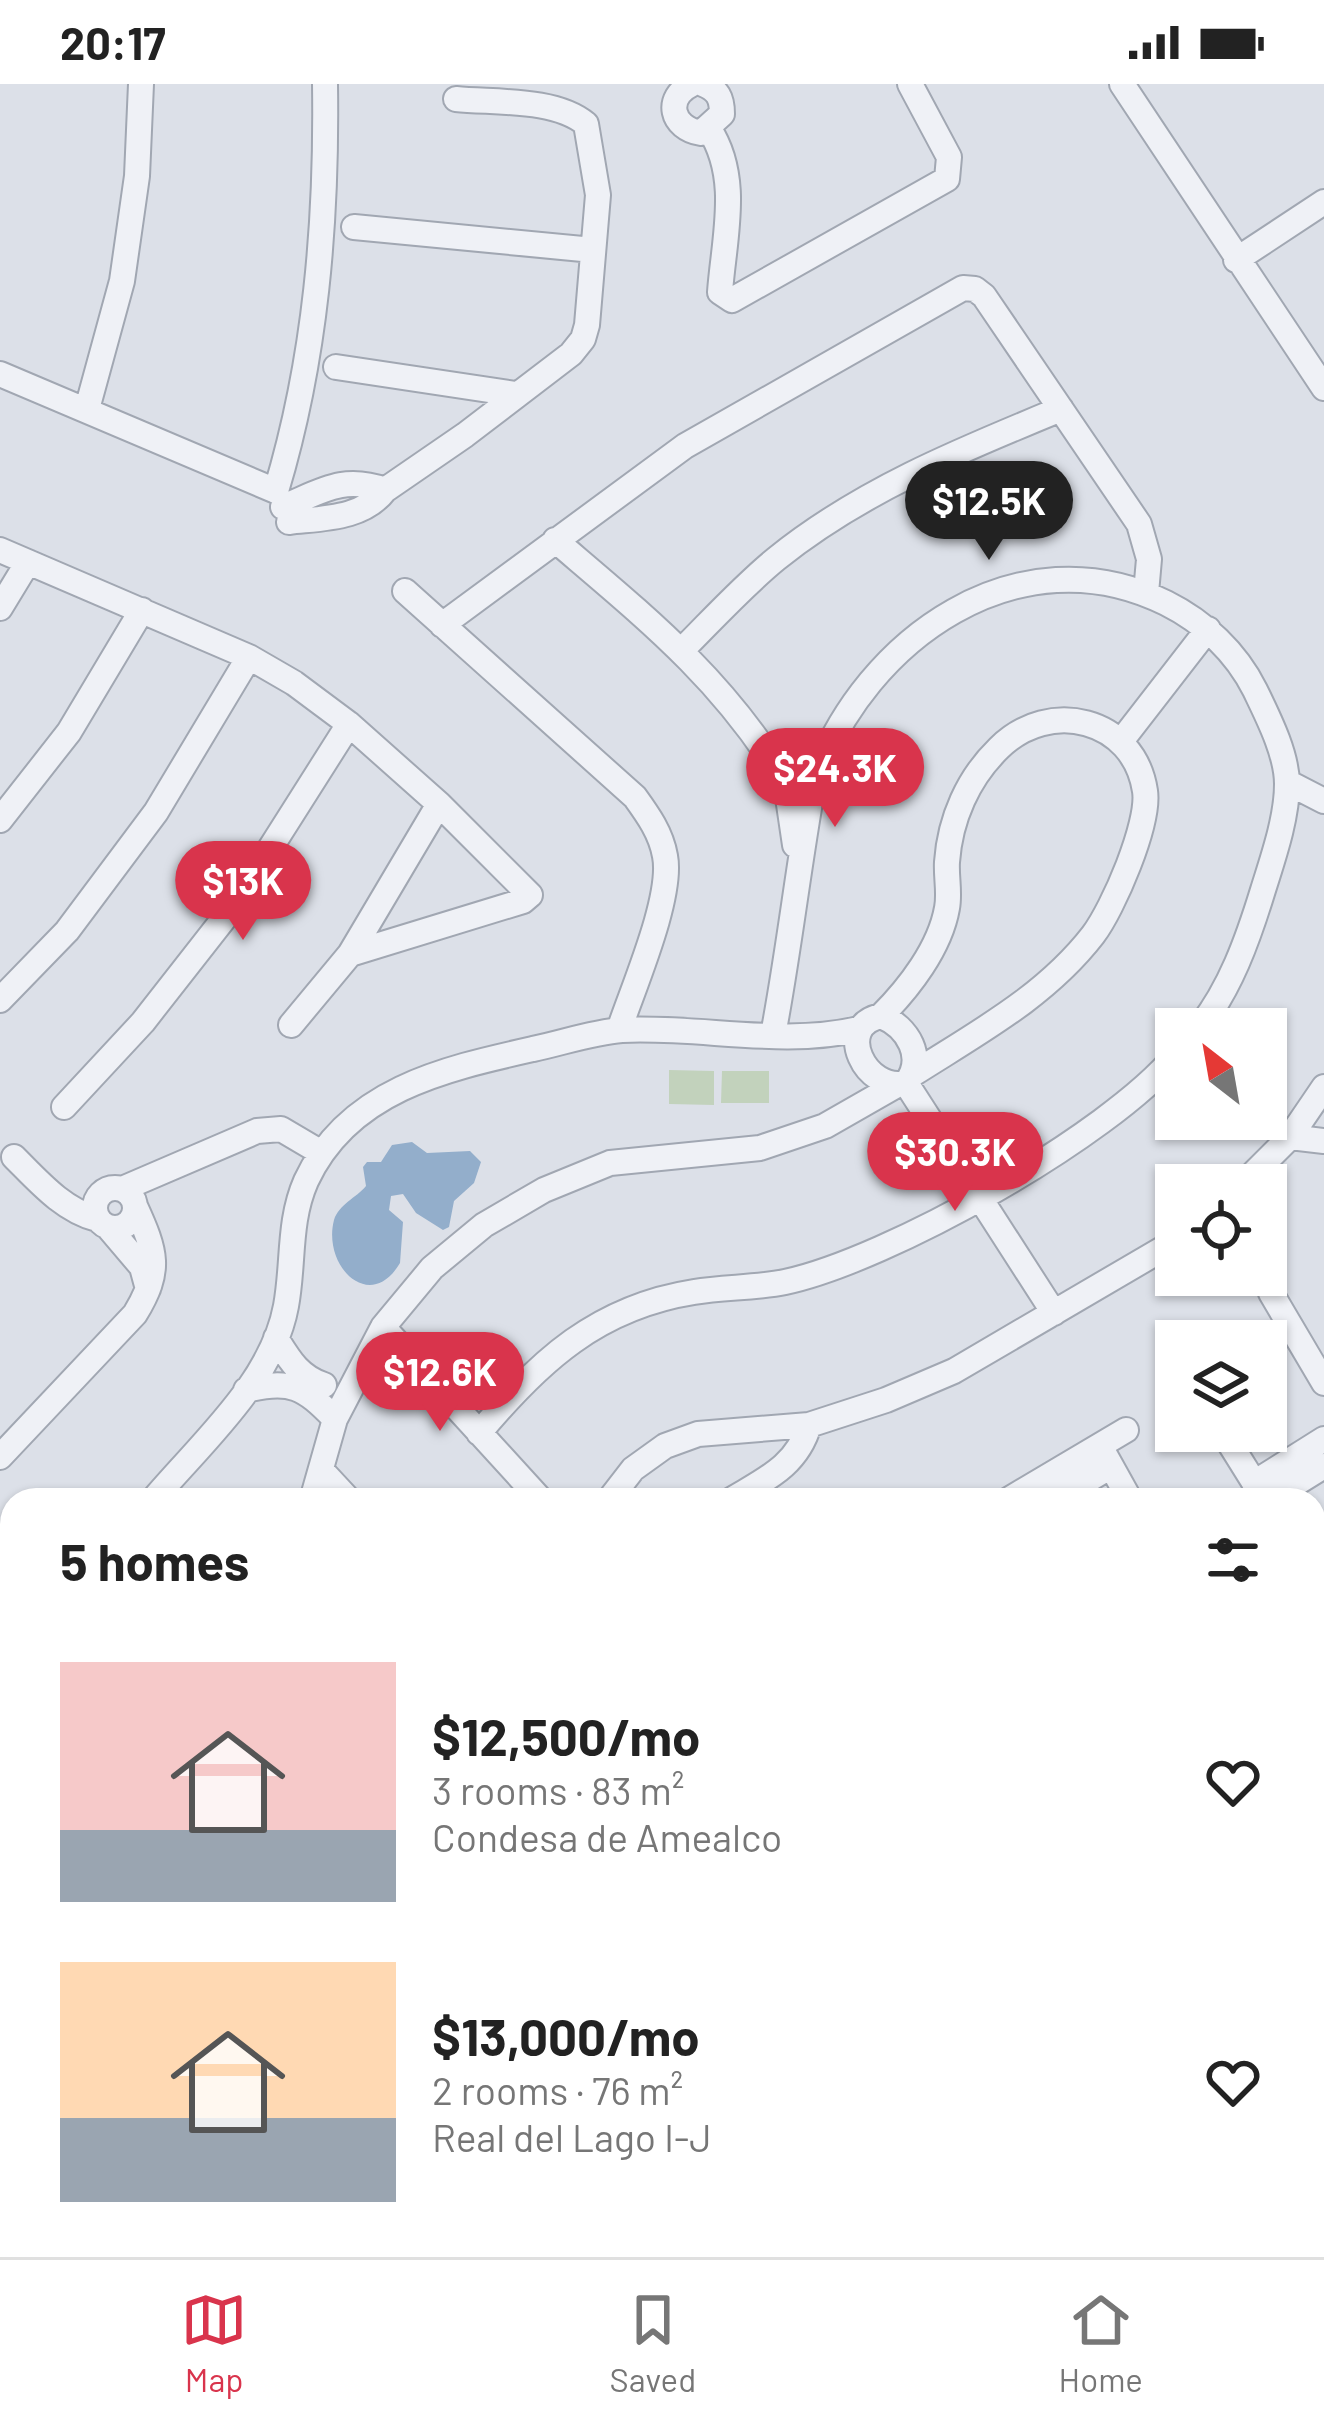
<!DOCTYPE html>
<meta charset="utf-8">
<style>
body{margin:0;font-family:Barlow,sans-serif;background:#f6f6f6;color:#222;height:100vh;display:flex;flex-direction:column;font-size:45px;white-space:nowrap}
*{box-sizing:border-box;margin:0}
p{font-size:39px;color:#767676}
.icon{flex:none;width:66px;height:66px;fill:none;stroke:currentColor;stroke-width:2;stroke-linecap:round;stroke-linejoin:round}
.map{position:relative;flex:1;overflow:hidden}
.panel{position:absolute;left:0px;top:1404px;width:1326px;height:771px;display:flex;flex-direction:column;background:#fff;border-radius:36px 36px 0 0;box-shadow:0 3px 9px #0004}
.panel>*{flex:none}
.needle{width:78px;rotate:329deg}
.tools{position:absolute;left:1155px;top:924px;display:grid;gap:24px}
.tools a{display:grid;place-items:center;width:132px;height:132px;border-radius:0px;background:#fff;box-shadow:0 3px 9px #0004;font-size:60px}
.price{position:absolute;translate:-50% -102px;padding:0 27px;border-radius:42px;background:#d9344c;color:#fff;font-size:39px;line-height:78px;filter:drop-shadow(0 3px 6px #0008)}
.price::after{content:'';position:absolute;left:50%;top:72px;width:36px;height:27px;margin-left:-18px;background:inherit;clip-path:polygon(0 0,100% 0,50% 100%)}
.price.selected{background:#222;color:#fff}
ul{padding:0;list-style:none}
li{display:flex;align-items:center;gap:36px;height:300px;padding:0 60px}
li span{display:grid;place-items:center;flex:none;width:336px;height:240px;border-radius:0px;color:#555}
li>.icon{margin-inline-start:auto}
span .icon{width:144px;height:144px;fill:#fffc;stroke-width:1}
li b{font-size:51px}
h2{display:flex;justify-content:space-between;align-items:center;height:144px;padding:0 60px;font-size:51px}
.status{display:flex;justify-content:space-between;align-items:center;height:84px;padding:0 60px;background:#fff;direction:ltr}
.status svg{height:33px;fill:currentColor}
.menu{display:flex;justify-content:space-around;align-items:center;height:168px;border-top:3px solid #e0e0e0;background:#fff;font-size:33px;color:#767676}
.menu a{display:grid;justify-items:center;gap:6px}
.menu .selected{color:#d9344c}
.map>svg:first-child{display:block}
.green{fill:#c2d2bc}
.water{fill:#93aecb}
.lines{fill:none;stroke-linecap:round;stroke-linejoin:round}
.minor-casing{stroke:#a1a7b2;stroke-width:28}
.major-casing{stroke:#9aa5b4;stroke-width:34}
.path{stroke:#babec6;stroke-width:3;stroke-dasharray:9 9;stroke-linecap:butt}
.minor{stroke:#eff1f6;stroke-width:24}
.major{stroke:#fff;stroke-width:30}
</style>
<div class="status"><b>20:17</b><svg viewBox="0 0 49 12"><path d="M0 12V9h3v3zM5 12V6h3v6zM10 12V3h3v9zM15 12V0h3v12zM26 1h20v11H26zM47 4h2v5h-2z"/></svg></div>
<div class="map">
<svg width="1324" height="2173" viewBox="0 0 1324 2173">
<rect width="100%" height="100%" fill="#dce0e8"/>
<!-- green -->
<path class="green" d="M669,986L714,987V1021L669,1020Z
M722,987H769V1019H721Z"/>
<!-- water -->
<path class="water" d="M412,1058L427,1069L470,1067L481,1078L474,1099L454,1117L449,1143L443,1146L416,1129L403,1110L391,1112L389,1126L403,1138L400,1179C370,1230 322,1182 334,1136C339,1120 356,1114 366,1102L363,1083L367,1078H381L392,1061Z"/>
<g class="lines">
<defs>
<path id="minor" d="M692,0C664,14 671,44 701,49L722,30C722,14 718,6 703,0
M1122,0L1324,304
M709,45C741,94 724,153 720,208L732,216L947,95L949,73L910,0
M354,143L593,166
M1236,176L1324,118
M336,283L516,310
M0,290L276,407
M87,325L122,197L137,92L141,0
M385,406L465,351L571,270L583,255L587,241L598,111L586,40C555,14 494,19 456,15
M276,407C316,274 327,138 325,0
M283,423C322,407 343,391 385,406C363,435 323,434 289,438
M555,456C645,533 721,593 784,696
M0,466L249,573L294,599L349,640L439,720L530,811L523,817L350,870
M405,507L635,713C648,731 661,749 665,772C673,813 633,904 619,946
M0,524L28,478
M442,541L685,362L963,204L975,205L984,212L1139,440L1149,475L1146,509
M683,565C713,535 743,502 776,475C860,407 961,366 1061,325
M1122,656L1208,545
M796,680L829,656
M815,695C865,555 1019,446 1166,519C1204,538 1236,568 1255,606C1268,633 1287,670 1287,700C1287,734 1273,774 1263,806C1248,855 1230,906 1198,945
M1287,698L1324,717
M786,700L795,761
M0,736L69,648L142,526
M0,916L67,847L156,728L249,573
M881,932C909,904 940,864 947,824C950,809 946,793 947,778C950,735 968,694 999,664C1049,614 1134,634 1145,707C1150,739 1113,825 1093,851C1045,913 977,949 913,990
M881,932C908,943 926,974 906,999C866,1009 833,942 881,932Z
M291,941L350,870L439,720
M773,951C789,867 798,784 813,701
M906,999L1054,1229
M64,1023L143,938L233,823L349,640
M1290,1053L1324,1057
M14,1073C39,1098 63,1126 97,1135
M1242,1101L1290,1053L1324,1003
M95 1124a20 20 0 1 1 40 0a20 20 0 1 1-40 0Z
M122,1105L257,1047L281,1045L320,1068
M108,1143L142,1183L148,1205
M1271,1209L1324,1299
M383,1243L541,1416
M276,1254C289,1275 299,1293 324,1301
M1172,1266L1176,1273
M246,1306C291,1295 304,1303 335,1335
M1222,1347L1265,1416
M479,1349C539,1277 598,1223 694,1208C724,1203 756,1204 785,1198C888,1176 1109,1052 1176,971
M1105,1371L1130,1416
M0,1373L135,1230C162,1186 156,1168 135,1122
M323,1388L349,1416
M1254,1399L1324,1355
M153,1416C201,1359 272,1298 286,1222C294,1179 288,1138 306,1097C348,1006 444,985 533,965C562,959 593,948 622,946C701,942 782,963 859,945
M312,1416L335,1335L383,1243L432,1184L484,1141L544,1106L610,1079L760,1064L825,1042L895,1002
M609,1416L633,1385L665,1362L698,1350L809,1341L886,1316L954,1287L1176,1157
M731,1416C766,1395 797,1382 809,1341
M1008,1416L1126,1346
M1055,1416L1111,1382
M1269,1416L1324,1382
M1314,1500L1324,1517
M1314,1594L1324,1588
M0,1596L12,1582
M0,1619L12,1632
M1314,1641L1324,1635
M0,1658L12,1649
M1314,1798L1324,1791
M1314,1991L1324,2011
M1314,2077L1324,2070
M1314,2100L1324,2116
M506,2163L539,2169
M1009,2163L1022,2173
M1238,2163L1250,2173
M1207,2173L1216,2163
M1320,2173L1324,2170"/>
<path id="major" d="M0,1786L12,1796
M0,1944L12,1953
M270,2163L282,2173
M467,2163L480,2173"/>
</defs>
<!-- minor casing -->
<use href="#minor" class="minor-casing"/>
<!-- major casing -->
<use href="#major" class="major-casing"/>
<!-- path -->
<path class="path" d="M0,1842L12,1836
M0,1863L12,1882
M358,2163L366,2173
M420,2173L421,2163"/>
<!-- minor -->
<use href="#minor" class="minor"/>
<!-- major -->
<use href="#major" class="major"/>
</g>
</svg>
<div class="tools">
<a><svg class="needle" viewBox="-14 -14 28 28"><path d="M0-13l5 13h-10z" fill="#e53935"/><path d="M0 13l5-13h-10z" fill="#767676"/></svg></a>
<a><svg class="icon" aria-label="locate" viewBox="0 0 24 24"><circle cx="12" cy="12" r="6"/><path d="M12 2v4M12 18v4M2 12h4M18 12h4"/></svg></a>
<a><svg class="icon" aria-label="layers" viewBox="0 0 24 24"><path d="M12 4l9 5-9 5-9-5zM3 14l9 5 9-5"/></svg></a>
</div>
<b class="price selected" style="left:989px;top:479px">$12.5K</b>
<b class="price" style="left:835px;top:746px">$24.3K</b>
<b class="price" style="left:243px;top:859px">$13K</b>
<b class="price" style="left:955px;top:1130px">$30.3K</b>
<b class="price" style="left:440px;top:1350px">$12.6K</b>
<section class="panel">
<h2>5 homes<svg class="icon" aria-label="filters" viewBox="0 0 24 24"><path d="M4 7h16M4 17h16"/><circle cx="9" cy="7" r="2"/><circle cx="15" cy="17" r="2"/></svg></h2>
<ul>
<li><span style="background:linear-gradient(#f6c9c9 70%,#9aa5b1 0)"><svg class="icon" aria-label="home" viewBox="0 0 24 24"><path d="M3 11l9-7 9 7M6 9v11h12V9"/></svg></span><div><b>$12,500/mo</b><p>3 rooms · 83 m²</p><p>Condesa de Amealco</p></div><svg class="icon" aria-label="heart" viewBox="0 0 24 24"><path d="M12 20l-8-8c-3-5 5-10 8-4 3-6 11-1 8 4z"/></svg></li>
<li><span style="background:linear-gradient(#ffd9b3 65%,#9aa5b1 0)"><svg class="icon" aria-label="home" viewBox="0 0 24 24"><path d="M3 11l9-7 9 7M6 9v11h12V9"/></svg></span><div><b>$13,000/mo</b><p>2 rooms · 76 m²</p><p>Real del Lago I-J</p></div><svg class="icon" aria-label="heart" viewBox="0 0 24 24"><path d="M12 20l-8-8c-3-5 5-10 8-4 3-6 11-1 8 4z"/></svg></li>
</ul>
</section>
</div>
<nav class="menu">
<a class="selected"><svg class="icon" aria-label="map" viewBox="0 0 24 24"><path d="M3 6l6-2 6 2 6-2v14l-6 2-6-2-6 2zM9 4v14M15 6v14"/></svg>Map</a>
<a><svg class="icon" aria-label="saved" viewBox="0 0 24 24"><path d="M7 4h10v16l-5-4-5 4z"/></svg>Saved</a>
<a><svg class="icon" aria-label="home" viewBox="0 0 24 24"><path d="M3 11l9-7 9 7M6 9v11h12V9"/></svg>Home</a>
</nav>
